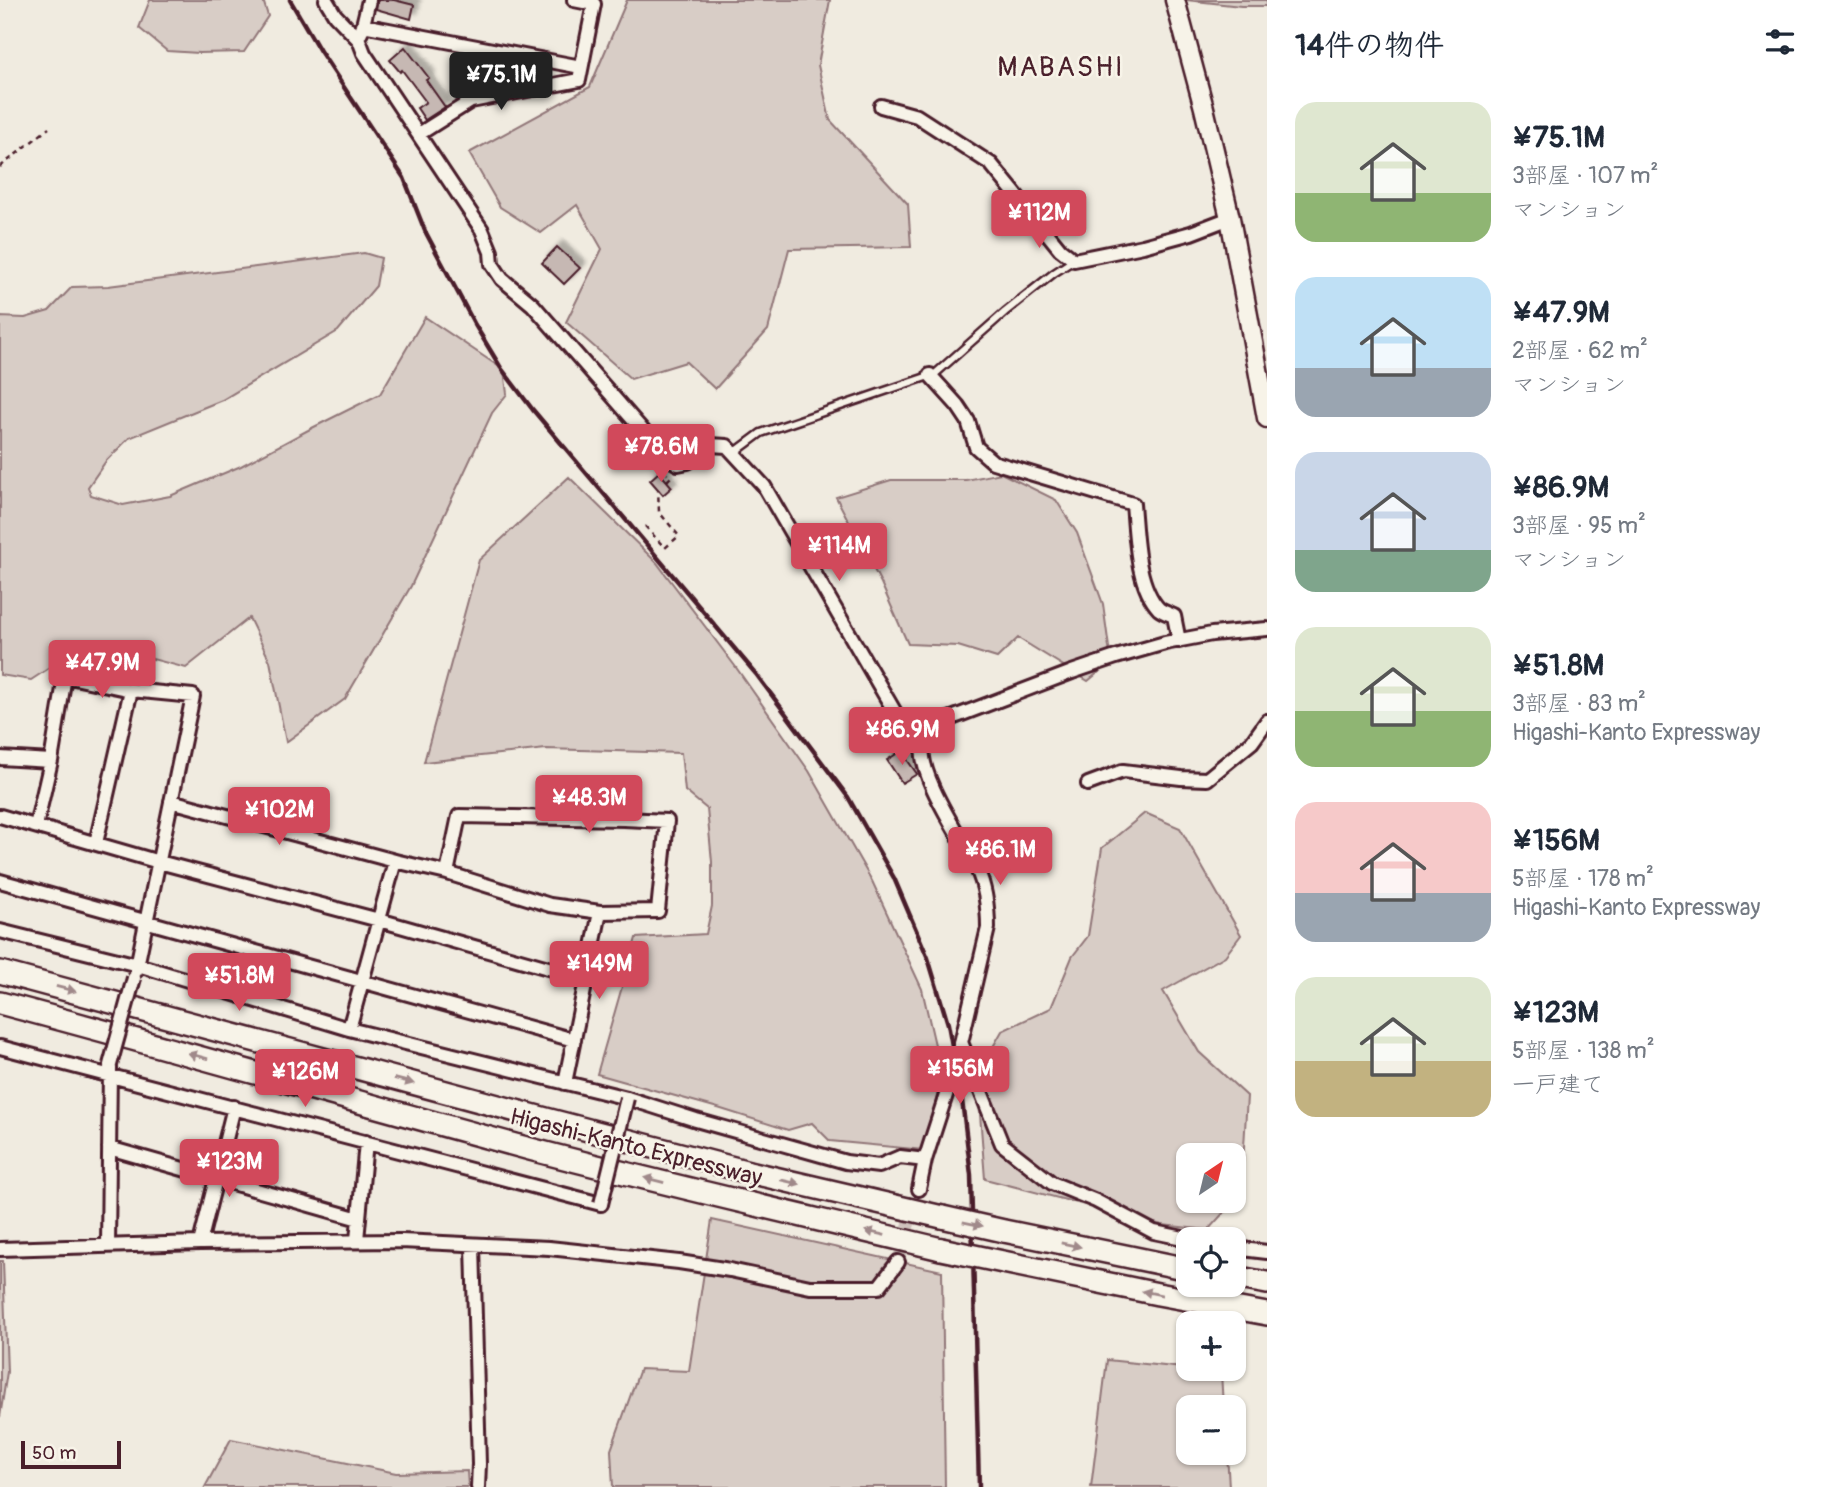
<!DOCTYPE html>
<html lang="ja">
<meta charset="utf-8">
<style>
body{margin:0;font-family:Pangolin,"Klee One",sans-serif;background:#f6f6f7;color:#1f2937;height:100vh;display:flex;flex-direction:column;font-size:26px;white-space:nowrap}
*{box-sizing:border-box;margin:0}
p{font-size:23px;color:#747a83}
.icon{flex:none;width:38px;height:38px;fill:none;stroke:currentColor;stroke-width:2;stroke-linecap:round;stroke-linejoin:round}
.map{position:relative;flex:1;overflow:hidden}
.sheet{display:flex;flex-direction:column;background:#fff;width:560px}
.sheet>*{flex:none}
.needle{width:46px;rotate:35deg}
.tools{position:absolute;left:1176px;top:1143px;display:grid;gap:14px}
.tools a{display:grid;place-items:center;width:70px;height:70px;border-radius:14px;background:#fff;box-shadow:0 2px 5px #0004;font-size:35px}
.scale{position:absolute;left:21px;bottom:18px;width:100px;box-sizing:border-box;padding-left:7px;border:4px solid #4a1f2b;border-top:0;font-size:19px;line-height:24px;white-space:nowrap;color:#4a1f2b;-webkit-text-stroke:5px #f7f3e8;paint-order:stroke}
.price{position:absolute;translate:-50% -60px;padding:0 16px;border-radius:7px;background:#d1495b;color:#fff;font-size:23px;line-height:46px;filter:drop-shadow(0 2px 4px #0008)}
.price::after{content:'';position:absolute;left:50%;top:42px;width:21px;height:16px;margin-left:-10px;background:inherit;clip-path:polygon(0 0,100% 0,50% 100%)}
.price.on{background:#222;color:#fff}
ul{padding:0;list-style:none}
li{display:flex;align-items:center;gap:21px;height:175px;padding:0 28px}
li span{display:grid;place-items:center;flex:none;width:196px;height:140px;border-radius:21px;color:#555}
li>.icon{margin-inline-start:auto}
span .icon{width:84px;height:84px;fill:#fffc;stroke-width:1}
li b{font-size:30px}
h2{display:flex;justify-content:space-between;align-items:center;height:84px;padding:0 28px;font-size:30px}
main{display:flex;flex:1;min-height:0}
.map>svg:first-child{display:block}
.green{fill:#d8cdc6;stroke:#917678;stroke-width:2;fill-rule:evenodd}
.building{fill:#c6b8b3;stroke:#4a1f2b;stroke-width:2;filter:url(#shadow)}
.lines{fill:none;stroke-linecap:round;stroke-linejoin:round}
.minor-tunnel{stroke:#cfc2bc;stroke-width:12;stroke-dasharray:12 6;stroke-linecap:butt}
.service-casing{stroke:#4a1f2b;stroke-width:11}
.minor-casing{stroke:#4a1f2b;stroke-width:18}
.primary-casing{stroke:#4a1f2b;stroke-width:23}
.motorway-casing{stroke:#4a1f2b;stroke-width:26}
.path{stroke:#4a1f2b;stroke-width:2.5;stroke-dasharray:5 5;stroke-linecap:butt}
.service{stroke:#f7f3e8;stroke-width:6}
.minor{stroke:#f7f3e8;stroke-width:12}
.primary{stroke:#f7f3e8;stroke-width:18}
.motorway{stroke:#f7f3e8;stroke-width:21}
.rail{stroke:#4a1f2b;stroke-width:4.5}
.minor-bridge-casing{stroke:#4a1f2b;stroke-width:18;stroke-linecap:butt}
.motorway-bridge-casing{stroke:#4a1f2b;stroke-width:26;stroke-linecap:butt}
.minor-bridge{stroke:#f7f3e8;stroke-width:12}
.motorway-bridge{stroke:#f7f3e8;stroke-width:21}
.oneway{fill:#a0898a}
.labels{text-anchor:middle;stroke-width:5;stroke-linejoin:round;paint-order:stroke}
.street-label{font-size:24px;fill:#4a1f2b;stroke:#f7f3e8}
.quarter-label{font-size:28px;letter-spacing:2px;fill:#4a1f2b;stroke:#f7f3e8}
</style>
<main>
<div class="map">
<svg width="1267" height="1487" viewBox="0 0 1267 1487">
<defs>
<filter id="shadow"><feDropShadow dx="6" dy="-6" stdDeviation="2" flood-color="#0004"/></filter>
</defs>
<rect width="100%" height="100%" fill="#f0ebe0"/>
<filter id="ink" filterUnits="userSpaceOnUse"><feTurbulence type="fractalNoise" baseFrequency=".0143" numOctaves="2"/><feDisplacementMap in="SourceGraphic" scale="14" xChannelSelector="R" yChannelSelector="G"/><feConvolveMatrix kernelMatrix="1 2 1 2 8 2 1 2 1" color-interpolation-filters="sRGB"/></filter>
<g filter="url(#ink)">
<!-- green -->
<path class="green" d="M150,0H263L268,16L244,52L199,53L167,51L139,28Z
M627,0H830L818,65L830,120L908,204L911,247L789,249L768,330L715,389L686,362L631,379L566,322L602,249L577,205L541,233L500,207L469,153L590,87Z
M1186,0H1267V6H1241Z
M364,253L381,258L376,286L338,331L222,400L129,438L106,461L88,487L91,495L123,505L170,496L241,466L312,428L380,394L425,317L504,370L507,394L492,413L411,586L345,699L286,742L270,661L249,618L186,668L89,642L31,680L0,675V317L25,318L49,311L72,287L108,286Z
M1001,473L1056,500L1077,533L1103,604L1111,662L1088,681L1018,638L997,658L958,646L908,644L881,583L836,497L891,480H966Z
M569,477L657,563L735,666L809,771L872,881L922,989L942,1075L924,1150L830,1141L812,1123L788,1130L718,1108L597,1074L636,938L706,934L712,906V862L707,809L685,791L681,753L546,749L424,762L479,560Z
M1145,813L1180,828L1241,935L1225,956L1163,991L1199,1052L1247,1096L1243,1164L1238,1197L1208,1230L1162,1225L985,1179L977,1075L1002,1031L1051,1008L1072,957L1088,936L1102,848ZM1188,1155H1234V1200H1188Z
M712,1220L942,1271L945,1487H613L611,1450L640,1369L689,1371Z
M0,1261H3L7,1372L0,1417Z
M1107,1360L1221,1372L1223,1407H1188V1452L1227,1453L1229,1487H1091Z
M231,1439L396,1473L467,1471L468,1487H205Z"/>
<!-- building -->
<path class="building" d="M378,0H394L414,5L411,19L376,9Z
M405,47L429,78L426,80L445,107L425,120L417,108L426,102L402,70L400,72L390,60Z
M557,247L580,268L564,284L542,263Z
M659,472L672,487L663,495L650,480Z
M901,751L917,774L902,783L887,760Z"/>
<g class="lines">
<!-- minor-tunnel -->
<path class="minor-tunnel" d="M898,1262L919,1189"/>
<defs>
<path id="service" d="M734,453L761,433L935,374L1005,312L1054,273L1074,260"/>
<path id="minor" d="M326,0L335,15L359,40L364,53L482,230L491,252L492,264L502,279L533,305L665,456L678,464L688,462L710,445L727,446L764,486L904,728L926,735
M363,25L581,67
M361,33L369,0
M881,106L917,116L991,164L1060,249L1074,260L1143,246L1191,233L1230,218
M419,134L471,101L579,80L594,4L574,0
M930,375L958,406L968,421L976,447L993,462L1133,504C1136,535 1136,585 1159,609C1163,612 1169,614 1174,616L1179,641
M0,758L51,761
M1088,784L1123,771L1181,778L1207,779L1252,742L1267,721
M171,801L395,861L447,873L550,905L600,912L658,911L667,821L624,819L459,816L447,873
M0,816L159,862L379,920L587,979
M36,826L51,761L65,676L131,690L193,696L136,971
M96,843L131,690
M0,881L574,1040
M0,931L138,965L349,1029L627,1098L696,1120L846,1162L879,1166L900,1157L925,1160
M349,1029L395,861
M961,1042L1002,1144L1052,1183L1096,1201L1154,1232L1188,1239
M0,1047L601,1204
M565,1083L600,912
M109,1148L359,1219
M919,1189L925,1160L956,1064L988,928C988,908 986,888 977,869C963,840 918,776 923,747C924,737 930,731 936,724L1072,672L1116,657L1165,643L1212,634L1267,629
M357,1240L366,1142
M200,1243L234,1107
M473,1245L479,1464L478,1487
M108,1246L110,1068
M1234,1248L1267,1252
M0,1249L200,1243L401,1241L549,1248L679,1262L730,1270L810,1287H879L898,1262"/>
<path id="primary" d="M1175,0L1204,108L1230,218L1267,418"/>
<path id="motorway" d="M0,972L546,1119L749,1172L942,1217
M0,1003C177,1050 353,1101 530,1149C667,1185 804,1216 941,1249
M1004,1231L1188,1269
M1003,1262L1158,1294L1267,1314
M1234,1277L1267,1283"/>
</defs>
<!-- service casing -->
<use href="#service" class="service-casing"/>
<!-- minor casing -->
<use href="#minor" class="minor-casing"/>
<!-- primary casing -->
<use href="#primary" class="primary-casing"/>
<!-- motorway casing -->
<use href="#motorway" class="motorway-casing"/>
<!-- path -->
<path class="path" d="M0,167L49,128
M667,481L671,477L667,474
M645,526L665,548L679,536L659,512L658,489"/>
<!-- service -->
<use href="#service" class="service"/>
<!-- minor -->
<use href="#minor" class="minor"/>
<!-- primary -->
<use href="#primary" class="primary"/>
<!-- motorway -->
<use href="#motorway" class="motorway"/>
<!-- rail -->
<path class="rail" d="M290,0L320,51L404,178L425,231L475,325L501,368L533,410L756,674L848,797L894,878L928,958L948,1024L962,1100L971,1175L979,1487"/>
<defs>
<path id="minor-bridge" d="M110,1065L134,978
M601,1204L627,1098"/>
<path id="motorway-bridge" d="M942,1217L1004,1231
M941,1249L1003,1262"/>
</defs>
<!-- minor-bridge casing -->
<use href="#minor-bridge" class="minor-bridge-casing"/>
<!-- motorway-bridge casing -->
<use href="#motorway-bridge" class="motorway-bridge-casing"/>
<!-- minor-bridge -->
<use href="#minor-bridge" class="minor-bridge"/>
<!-- motorway-bridge -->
<use href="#motorway-bridge" class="motorway-bridge"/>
</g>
<!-- one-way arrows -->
<defs><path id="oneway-solid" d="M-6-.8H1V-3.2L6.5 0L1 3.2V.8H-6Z" transform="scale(1.75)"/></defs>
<g class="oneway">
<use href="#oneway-solid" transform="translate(66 989) rotate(15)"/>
<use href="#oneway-solid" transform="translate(198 1056) rotate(-164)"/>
<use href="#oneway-solid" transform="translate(404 1081) rotate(15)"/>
<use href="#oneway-solid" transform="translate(654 1180) rotate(-166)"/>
<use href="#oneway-solid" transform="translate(790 1182) rotate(13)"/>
<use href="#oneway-solid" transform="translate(973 1224) rotate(12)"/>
<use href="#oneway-solid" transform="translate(875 1233) rotate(-167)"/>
<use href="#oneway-solid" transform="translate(1071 1245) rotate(12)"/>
<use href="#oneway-solid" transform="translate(1152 1293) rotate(-168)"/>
</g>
</g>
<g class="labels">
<!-- street labels -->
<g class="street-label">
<text transform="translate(636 1147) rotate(14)" y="8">Higashi-Kanto Expressway</text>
</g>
<!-- quarter labels -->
<g class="quarter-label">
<text x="1061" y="76">MABASHI</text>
</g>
</g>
</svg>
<div class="tools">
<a><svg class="needle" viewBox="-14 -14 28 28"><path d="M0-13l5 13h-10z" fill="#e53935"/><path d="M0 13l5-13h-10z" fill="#747a83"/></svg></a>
<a><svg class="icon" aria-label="locate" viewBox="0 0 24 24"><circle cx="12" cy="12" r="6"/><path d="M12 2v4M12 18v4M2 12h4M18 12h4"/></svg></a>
<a>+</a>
<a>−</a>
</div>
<div class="scale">50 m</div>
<b class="price on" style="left:501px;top:112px">¥75.1M</b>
<b class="price" style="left:1039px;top:250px">¥112M</b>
<b class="price" style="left:661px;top:484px">¥78.6M</b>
<b class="price" style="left:839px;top:583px">¥114M</b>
<b class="price" style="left:102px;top:700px">¥47.9M</b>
<b class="price" style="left:902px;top:767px">¥86.9M</b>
<b class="price" style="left:589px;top:835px">¥48.3M</b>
<b class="price" style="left:279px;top:847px">¥102M</b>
<b class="price" style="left:1000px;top:887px">¥86.1M</b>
<b class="price" style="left:599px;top:1001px">¥149M</b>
<b class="price" style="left:239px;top:1013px">¥51.8M</b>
<b class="price" style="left:960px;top:1106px">¥156M</b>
<b class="price" style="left:305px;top:1109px">¥126M</b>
<b class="price" style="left:229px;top:1199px">¥123M</b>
</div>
<section class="sheet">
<h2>14件の物件<svg class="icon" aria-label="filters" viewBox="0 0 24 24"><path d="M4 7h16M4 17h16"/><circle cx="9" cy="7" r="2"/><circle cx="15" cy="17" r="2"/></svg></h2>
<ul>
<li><span style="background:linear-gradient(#dfe7d0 65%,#8fb573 0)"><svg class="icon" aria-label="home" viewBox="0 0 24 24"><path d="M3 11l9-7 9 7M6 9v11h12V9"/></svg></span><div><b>¥75.1M</b><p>3部屋 · 107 m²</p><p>マンション</p></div></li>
<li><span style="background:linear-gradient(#bfe0f5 65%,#9aa5b1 0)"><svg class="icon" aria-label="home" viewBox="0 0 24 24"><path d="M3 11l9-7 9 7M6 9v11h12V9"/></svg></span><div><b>¥47.9M</b><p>2部屋 · 62 m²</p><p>マンション</p></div></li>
<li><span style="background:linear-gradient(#c9d6e8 70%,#7fa58c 0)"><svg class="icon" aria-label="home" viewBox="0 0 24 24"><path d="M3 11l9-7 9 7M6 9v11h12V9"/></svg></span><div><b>¥86.9M</b><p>3部屋 · 95 m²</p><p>マンション</p></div></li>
<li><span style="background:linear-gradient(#dfe7d0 60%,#8fb573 0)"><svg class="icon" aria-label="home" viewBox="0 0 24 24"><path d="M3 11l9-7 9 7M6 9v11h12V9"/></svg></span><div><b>¥51.8M</b><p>3部屋 · 83 m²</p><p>Higashi-Kanto Expressway</p></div></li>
<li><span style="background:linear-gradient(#f6c9c9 65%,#9aa5b1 0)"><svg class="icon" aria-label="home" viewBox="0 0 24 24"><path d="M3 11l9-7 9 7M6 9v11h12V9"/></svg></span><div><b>¥156M</b><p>5部屋 · 178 m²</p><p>Higashi-Kanto Expressway</p></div></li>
<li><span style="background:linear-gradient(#dfe7d0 60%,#c2b280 0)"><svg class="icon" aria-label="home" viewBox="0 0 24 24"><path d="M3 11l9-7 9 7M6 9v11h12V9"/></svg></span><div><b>¥123M</b><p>5部屋 · 138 m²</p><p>一戸建て</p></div></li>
</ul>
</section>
</main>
